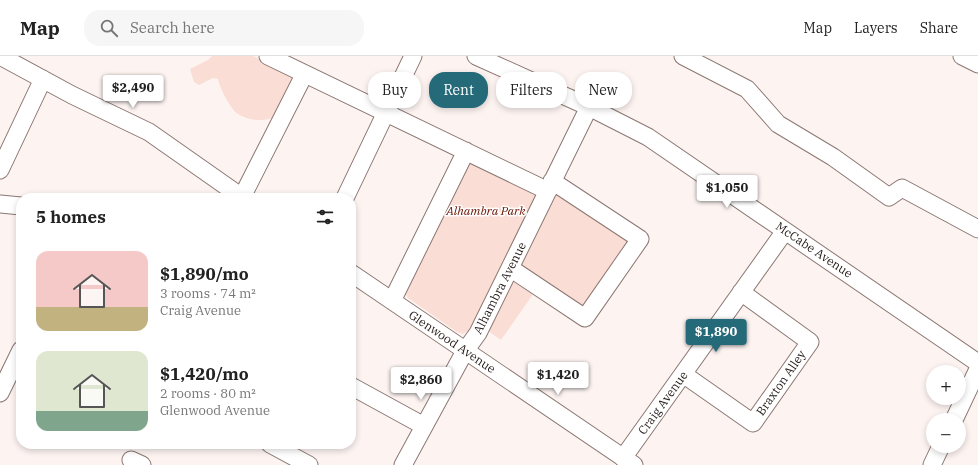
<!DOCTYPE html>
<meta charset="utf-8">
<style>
body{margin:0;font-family:"IBM Plex Serif",serif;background:#f6f6f6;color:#222;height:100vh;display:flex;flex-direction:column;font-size:15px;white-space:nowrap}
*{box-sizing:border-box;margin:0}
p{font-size:13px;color:#767676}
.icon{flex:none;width:22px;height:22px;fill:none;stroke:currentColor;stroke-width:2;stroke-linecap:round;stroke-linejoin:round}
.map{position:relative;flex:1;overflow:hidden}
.panel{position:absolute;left:16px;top:137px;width:340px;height:256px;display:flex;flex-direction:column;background:#fff;border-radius:16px;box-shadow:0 2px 6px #0003}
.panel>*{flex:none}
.top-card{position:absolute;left:368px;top:16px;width:380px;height:36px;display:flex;gap:8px}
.buttons{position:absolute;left:926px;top:309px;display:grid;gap:8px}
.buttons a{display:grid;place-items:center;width:40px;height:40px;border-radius:50%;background:#fff;box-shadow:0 2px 6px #0003;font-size:20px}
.price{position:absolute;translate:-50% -34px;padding:0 9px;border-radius:4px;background:#fff;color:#222;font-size:13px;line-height:26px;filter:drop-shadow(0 1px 2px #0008)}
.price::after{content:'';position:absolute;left:50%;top:24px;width:12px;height:9px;margin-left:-6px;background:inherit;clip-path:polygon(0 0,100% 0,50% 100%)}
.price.on{background:#246a79;color:#fff}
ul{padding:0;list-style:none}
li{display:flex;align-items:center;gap:12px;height:100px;padding:0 20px}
li span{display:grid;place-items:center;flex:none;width:112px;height:80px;border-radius:12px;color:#555}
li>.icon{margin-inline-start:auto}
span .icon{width:48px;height:48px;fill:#fffc;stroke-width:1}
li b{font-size:17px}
h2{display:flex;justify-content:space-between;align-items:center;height:48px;padding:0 20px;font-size:17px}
.pill{padding:0 14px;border-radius:16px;background:#fff;box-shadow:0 2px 6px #0003;font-size:14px;line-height:36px}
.pill.on{background:#246a79;color:#fff}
header{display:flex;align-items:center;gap:24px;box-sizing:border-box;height:56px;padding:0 20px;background:#fff;border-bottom:1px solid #e0e0e0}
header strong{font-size:19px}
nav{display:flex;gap:22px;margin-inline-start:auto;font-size:14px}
.search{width:280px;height:36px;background:#f6f6f6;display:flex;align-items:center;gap:10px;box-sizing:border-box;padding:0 14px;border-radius:16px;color:#767676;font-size:15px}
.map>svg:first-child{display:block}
.green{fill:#faddd5}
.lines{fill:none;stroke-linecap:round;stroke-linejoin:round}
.minor-casing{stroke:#8b7772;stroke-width:19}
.minor{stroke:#fff;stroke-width:17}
.labels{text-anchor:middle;stroke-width:3;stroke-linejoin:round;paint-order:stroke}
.park-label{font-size:12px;font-style:italic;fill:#691200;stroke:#fff}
.street-label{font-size:12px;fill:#221a18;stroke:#fff}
</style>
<header>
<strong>Map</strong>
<div class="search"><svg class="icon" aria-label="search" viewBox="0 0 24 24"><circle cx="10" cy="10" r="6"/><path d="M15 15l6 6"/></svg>Search here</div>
<nav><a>Map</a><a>Layers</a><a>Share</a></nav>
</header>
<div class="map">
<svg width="978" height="409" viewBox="0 0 978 409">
<rect width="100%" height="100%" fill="#fdf4f2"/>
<!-- green -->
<path class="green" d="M212,0H253L290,16L292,22L272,62C261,66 248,64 238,58C231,54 219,31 218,23L213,22L199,29L194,26L190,13L208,4Z
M468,102L538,137L471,273L463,278L457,276L408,242L405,237Z
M556,135L632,183L583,258L518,213Z
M516,221L536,234L501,284L488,275L512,224Z"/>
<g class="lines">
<defs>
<path id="minor" d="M0,0L72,39L149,76L243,142
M268,0L548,135
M476,0L589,51L648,81L978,307
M683,0L747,33L778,68L833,101L889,141L902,132L978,173
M962,0L978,8
M0,114L43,23
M242,141L304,19
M345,142L413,0
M0,148L21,150
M510,212L585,262L640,183L552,125
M351,217L634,409
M392,245L466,95
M683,318L753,367L810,286L741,236
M351,330L424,370
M0,337L21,294
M954,364L978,313
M270,388L309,409
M623,402L785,175
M131,404L142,409
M403,409L465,295L478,277L589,51
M932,409L941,390"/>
</defs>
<!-- minor casing -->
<use href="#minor" class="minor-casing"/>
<!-- minor -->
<use href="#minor" class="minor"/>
</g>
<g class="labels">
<!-- park labels -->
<g class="park-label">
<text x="486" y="159">Alhambra Park</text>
</g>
<!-- street labels -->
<g class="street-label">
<text transform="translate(814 194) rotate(34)" y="4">McCabe Avenue</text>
<text transform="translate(500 232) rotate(-63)" y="4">Alhambra Avenue</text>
<text transform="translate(452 286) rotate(34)" y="4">Glenwood Avenue</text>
<text transform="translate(781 327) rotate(-55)" y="4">Braxton Alley</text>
<text transform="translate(663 347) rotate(-54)" y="4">Craig Avenue</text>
</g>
</g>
</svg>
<div class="buttons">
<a>+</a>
<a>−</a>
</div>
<b class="price" style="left:133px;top:53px">$2,490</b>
<b class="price" style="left:727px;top:153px">$1,050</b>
<b class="price on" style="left:716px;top:297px">$1,890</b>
<b class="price" style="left:558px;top:340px">$1,420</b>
<b class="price" style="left:421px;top:345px">$2,860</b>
<div class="top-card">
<a class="pill">Buy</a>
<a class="pill on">Rent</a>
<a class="pill">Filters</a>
<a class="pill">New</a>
</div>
<section class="panel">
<h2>5 homes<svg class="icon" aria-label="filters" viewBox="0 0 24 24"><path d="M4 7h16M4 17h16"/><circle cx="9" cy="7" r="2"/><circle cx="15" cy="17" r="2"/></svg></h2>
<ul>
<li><span style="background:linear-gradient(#f6c9c9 70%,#c2b280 0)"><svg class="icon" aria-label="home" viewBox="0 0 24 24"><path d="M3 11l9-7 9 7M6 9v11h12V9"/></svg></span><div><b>$1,890/mo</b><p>3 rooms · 74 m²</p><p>Craig Avenue</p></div></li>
<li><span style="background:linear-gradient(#dfe7d0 75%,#7fa58c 0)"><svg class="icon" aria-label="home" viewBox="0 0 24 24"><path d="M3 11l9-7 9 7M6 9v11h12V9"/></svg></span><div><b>$1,420/mo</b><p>2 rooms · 80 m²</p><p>Glenwood Avenue</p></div></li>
</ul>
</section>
</div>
